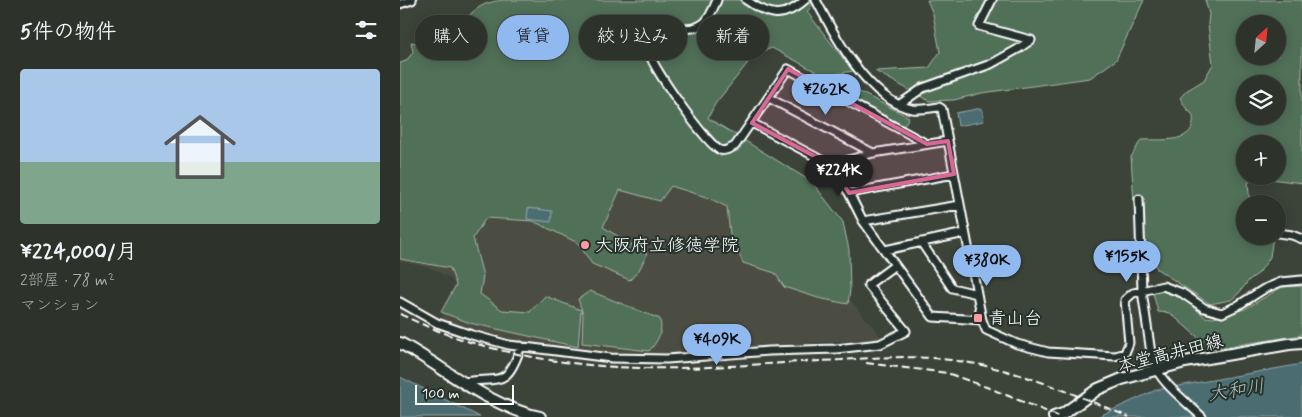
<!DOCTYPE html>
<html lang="ja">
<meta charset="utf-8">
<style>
body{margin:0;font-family:Mynerve,"Klee One",sans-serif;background:#353a33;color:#f1f3f6;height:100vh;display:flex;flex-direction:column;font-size:19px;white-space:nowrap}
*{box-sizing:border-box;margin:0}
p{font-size:16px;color:#a7aaa9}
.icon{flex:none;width:28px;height:28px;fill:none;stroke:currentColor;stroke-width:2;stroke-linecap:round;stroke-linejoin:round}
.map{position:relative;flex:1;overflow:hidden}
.drawer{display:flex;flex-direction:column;background:#2d322b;width:400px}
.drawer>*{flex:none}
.top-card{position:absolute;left:15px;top:15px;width:475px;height:45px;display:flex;gap:10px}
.needle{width:32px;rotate:27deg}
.tools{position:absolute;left:836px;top:15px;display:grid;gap:10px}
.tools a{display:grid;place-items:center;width:50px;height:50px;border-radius:50%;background:#2d322b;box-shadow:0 2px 12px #0003,0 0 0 1px #484d47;font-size:25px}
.scale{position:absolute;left:15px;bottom:12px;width:99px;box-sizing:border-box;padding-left:5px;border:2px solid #fff;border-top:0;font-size:14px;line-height:18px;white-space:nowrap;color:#fff;-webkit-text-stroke:4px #26332d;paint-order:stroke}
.price{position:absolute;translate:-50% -42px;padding:0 11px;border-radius:18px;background:#90b9f0;color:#111;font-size:16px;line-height:32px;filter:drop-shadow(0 1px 2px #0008)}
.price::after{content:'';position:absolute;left:50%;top:30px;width:15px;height:11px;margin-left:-8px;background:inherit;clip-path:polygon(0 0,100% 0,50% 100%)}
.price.on{background:#222;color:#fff}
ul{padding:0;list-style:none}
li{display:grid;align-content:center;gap:10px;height:265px;padding:0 20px}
li span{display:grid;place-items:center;height:155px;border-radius:5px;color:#555}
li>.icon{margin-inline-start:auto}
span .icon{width:90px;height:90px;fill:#fffc;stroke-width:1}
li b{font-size:21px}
h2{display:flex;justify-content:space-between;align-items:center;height:60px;padding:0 20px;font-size:21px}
.chip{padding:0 18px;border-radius:22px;background:#2d322b;box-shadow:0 2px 12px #0003,0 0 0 1px #484d47;font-size:18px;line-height:45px}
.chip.on{background:#90b9f0;color:#111}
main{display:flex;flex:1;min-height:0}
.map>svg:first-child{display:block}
.built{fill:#4b4e42}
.green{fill:#517059;stroke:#a8b8ac;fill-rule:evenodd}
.water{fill:#4b6d72;stroke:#93a7aa}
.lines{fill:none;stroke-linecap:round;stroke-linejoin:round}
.minor-casing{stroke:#fff;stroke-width:11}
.secondary-casing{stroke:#fff;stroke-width:14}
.minor{stroke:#26332d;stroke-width:7}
.secondary{stroke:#26332d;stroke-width:10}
.rail{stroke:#fff;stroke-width:2;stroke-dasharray:8 4;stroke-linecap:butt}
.marked{fill:#d76994;fill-opacity:0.2;stroke:#d76994;stroke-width:4;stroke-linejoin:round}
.poi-dot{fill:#ff9aa2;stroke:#26332d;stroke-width:2}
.labels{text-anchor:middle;stroke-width:4;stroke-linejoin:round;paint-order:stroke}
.poi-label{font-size:18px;fill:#fff;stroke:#26332d;text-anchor:start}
.street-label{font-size:18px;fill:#fff;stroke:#26332d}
.water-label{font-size:19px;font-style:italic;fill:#aebdc0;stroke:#26332d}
</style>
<main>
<section class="drawer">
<h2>5件の物件<svg class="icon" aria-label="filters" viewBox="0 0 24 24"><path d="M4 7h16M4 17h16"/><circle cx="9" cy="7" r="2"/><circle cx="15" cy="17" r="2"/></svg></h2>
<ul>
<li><span style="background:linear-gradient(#a9c7e8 60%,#7fa58c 0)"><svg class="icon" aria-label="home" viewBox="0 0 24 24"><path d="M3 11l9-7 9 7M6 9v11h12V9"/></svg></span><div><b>¥224,000/月</b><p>2部屋 · 78 m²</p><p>マンション</p></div></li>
</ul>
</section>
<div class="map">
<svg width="902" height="417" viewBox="0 0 902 417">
<rect width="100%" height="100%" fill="#3c4339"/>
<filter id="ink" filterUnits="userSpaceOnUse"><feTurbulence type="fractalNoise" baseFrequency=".02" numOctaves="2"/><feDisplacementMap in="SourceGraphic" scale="10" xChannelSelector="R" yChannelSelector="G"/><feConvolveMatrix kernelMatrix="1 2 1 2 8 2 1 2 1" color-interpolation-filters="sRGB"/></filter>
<g filter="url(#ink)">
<!-- built -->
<path class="built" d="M142,135L329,200L439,287L483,339L357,346L350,349H296L292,356L218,355L117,341L50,324L41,318L60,285L34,269L0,261V198Z"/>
<!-- green -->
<path class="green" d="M105,0H416L407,12L453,71L424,76L372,48L355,54L315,104L308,118L412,182L443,222L449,250L450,290L448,304L418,298L384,287L375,273L343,263L330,234L327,207L309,198L271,186L260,201L220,190L203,227L247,254L239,270L230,280L192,264L178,243L133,221L86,218L73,238L83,276L80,294L102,310L130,312L145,296L181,310L178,347L70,323L41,312L56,285L50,268L0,259V63L6,61L13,52L11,42L16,43C20,27 36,21 49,19L59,26C75,9 81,2 105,0Z
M527,0H744L716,60L690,78L582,93L554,100L529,101L475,71L529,68L540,52L533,14Z
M805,0H902V183L855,177L848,183L850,204H845V236L873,237L870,257L859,273L849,280L839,293L831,300L810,304L757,269L749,250L741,243L736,233L731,157L741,140C762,139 797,145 793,115L786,108L780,98L786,91L804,80L813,64L808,24L809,14ZM845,24H878V56H845ZM845,84H878V116H845ZM845,144H878V176H845Z
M446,85L509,117L504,126L442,93Z
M902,286V335L811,349L770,313L758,312L753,293L762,290L782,297L805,317L814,318L845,309L882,287Z
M190,291L260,319C263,332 258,341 249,351L182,343L183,314L178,299Z"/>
<!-- water -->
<path class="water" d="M582,108L584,121L558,126L556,113Z
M128,208L152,211L151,222L127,219Z
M902,364V417H697L756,390Z
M0,377L80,417H0Z"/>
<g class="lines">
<defs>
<path id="minor" d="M317,0C314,7 310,18 304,23C289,36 261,20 252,40C251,42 249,48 249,51C249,64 308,146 320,150C325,152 331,148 335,146L388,69L527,144
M346,0C369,16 383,20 405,0
M416,0C434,35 469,101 512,109C520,110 531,108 539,107L542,109L582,320L586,330L617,344L648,352L715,356L725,353L729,343L725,300L733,293L763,286L782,293L804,308L822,313L837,306L864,289L881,282L902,280
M0,4L12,0
M369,98L473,153
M500,104L523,88L591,64L618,49L631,40L579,26L592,0
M352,123L431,165L449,193L463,221L533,317L582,320
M431,165L473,153L548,141
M449,193L554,174
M739,199L742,291L752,360C760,383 785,400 802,417
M463,221L560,205
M878,233L892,235L902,239
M521,242L552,288L577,294
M485,250L565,233
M0,302L37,323L72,335L109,345L211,358L267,359L369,351L436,349L480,344L506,331L468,285L495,265
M63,382C101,377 107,388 121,346"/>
<path id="secondary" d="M0,343C46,368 87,406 140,417
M654,417L663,414L698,389L722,379L785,362L889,344L902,343"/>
</defs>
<!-- minor casing -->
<use href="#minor" class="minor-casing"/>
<!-- secondary casing -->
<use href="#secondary" class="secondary-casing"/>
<!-- minor -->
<use href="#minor" class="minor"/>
<!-- secondary -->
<use href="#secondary" class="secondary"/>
<!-- rail -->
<path class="rail" d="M0,314C25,326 54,338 81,345C155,366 233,371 309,367C353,365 397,362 441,360C480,357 518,355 558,361C618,369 673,394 729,417
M466,363L547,373L589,388L660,417"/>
</g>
</g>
<!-- marked area -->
<path class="marked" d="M388,69L527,144L548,141L554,174L449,193L431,165L352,123Z"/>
<!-- markers -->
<g class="poi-dot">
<circle cx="185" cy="245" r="5"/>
<rect x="573" y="313" width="10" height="10" rx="2.5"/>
</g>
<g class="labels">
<!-- poi labels -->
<g class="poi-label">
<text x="195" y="251">大阪府立修徳学院</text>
<text x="588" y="324">青山台</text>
</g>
<!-- street labels -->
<g class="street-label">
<text transform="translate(770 353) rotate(-14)" y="6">本堂高井田線</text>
</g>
<!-- water labels -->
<g class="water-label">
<text transform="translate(836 389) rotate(-9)" y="7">大和川</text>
</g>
</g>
</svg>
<div class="tools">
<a><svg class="needle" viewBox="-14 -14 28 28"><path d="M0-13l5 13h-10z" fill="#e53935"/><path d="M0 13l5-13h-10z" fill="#a7aaa9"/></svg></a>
<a><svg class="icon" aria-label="layers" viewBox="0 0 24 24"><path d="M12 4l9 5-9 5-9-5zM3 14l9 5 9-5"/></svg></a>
<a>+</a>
<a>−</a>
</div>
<div class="scale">100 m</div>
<b class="price" style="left:426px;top:116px">¥262K</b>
<b class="price on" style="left:439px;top:197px">¥224K</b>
<b class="price" style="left:727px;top:283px">¥155K</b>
<b class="price" style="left:587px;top:287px">¥380K</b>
<b class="price" style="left:317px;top:366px">¥409K</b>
<div class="top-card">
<a class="chip">購入</a>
<a class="chip on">賃貸</a>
<a class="chip">絞り込み</a>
<a class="chip">新着</a>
</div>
</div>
</main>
